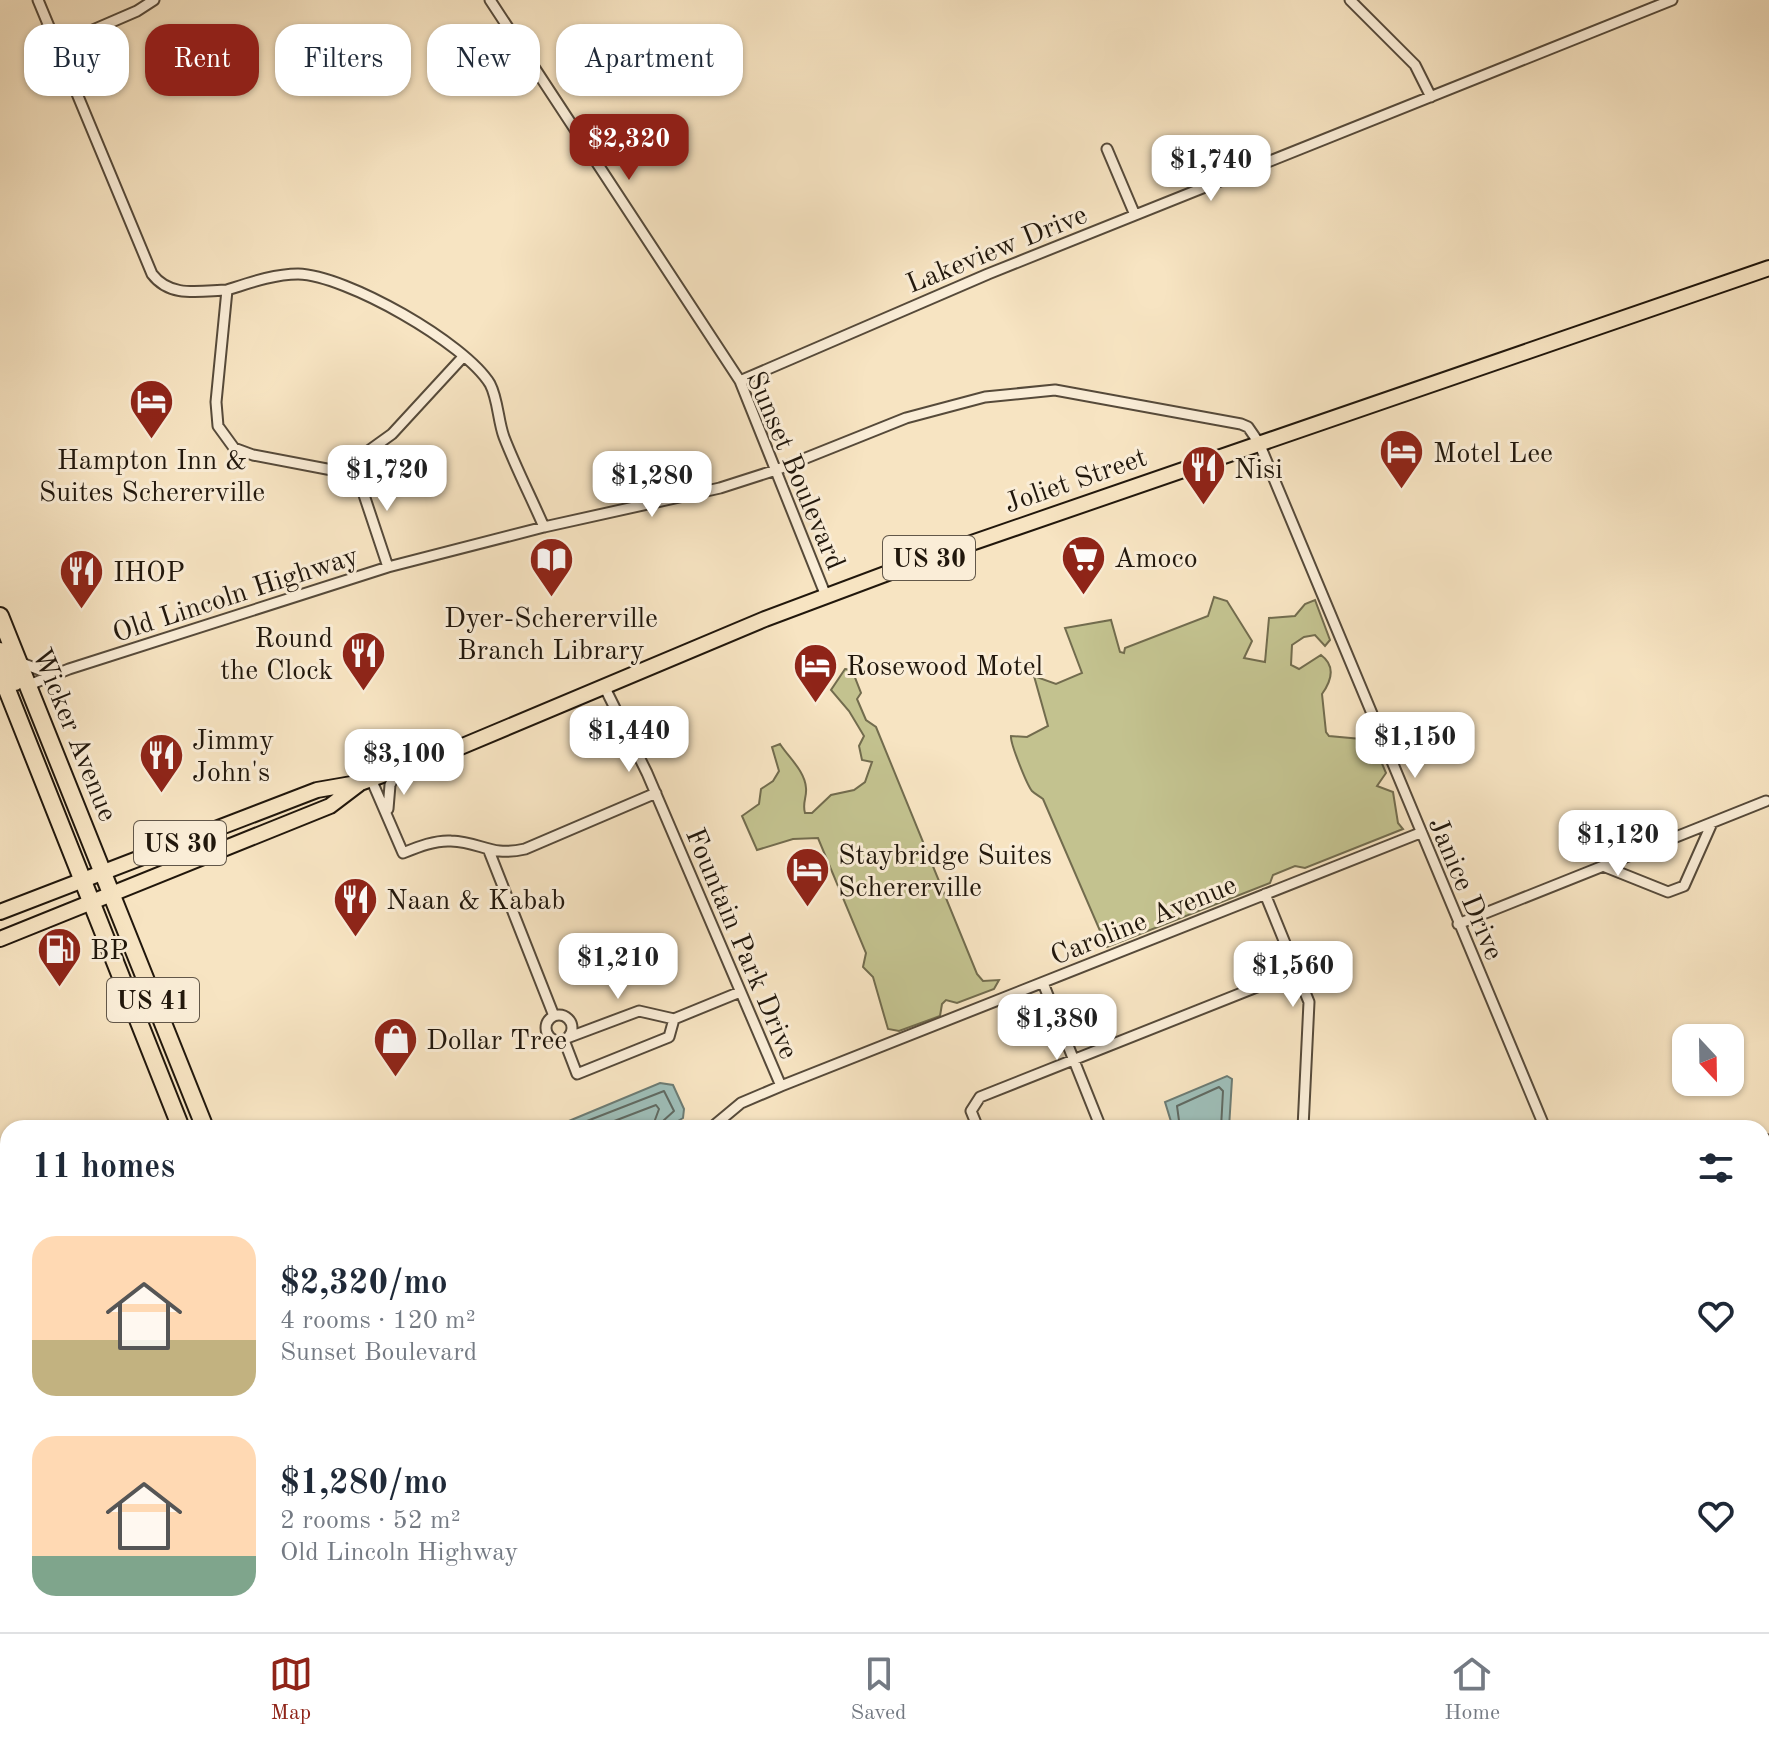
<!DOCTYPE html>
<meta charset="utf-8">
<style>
body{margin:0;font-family:"Old Standard TT",serif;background:#f2f2f3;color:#1f2937;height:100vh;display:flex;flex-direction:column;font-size:30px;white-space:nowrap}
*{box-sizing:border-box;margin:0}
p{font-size:26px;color:#747a83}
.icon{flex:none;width:44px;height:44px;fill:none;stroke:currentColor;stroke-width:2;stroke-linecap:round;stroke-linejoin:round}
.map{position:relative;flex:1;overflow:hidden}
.panel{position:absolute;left:0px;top:1120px;width:1770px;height:512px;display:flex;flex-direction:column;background:#fff;border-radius:24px 24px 0 0;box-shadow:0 2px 6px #0004}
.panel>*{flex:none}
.guide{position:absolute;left:24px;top:24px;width:800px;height:72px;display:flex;gap:16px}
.needle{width:52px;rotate:158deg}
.tools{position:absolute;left:1672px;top:1024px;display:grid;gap:16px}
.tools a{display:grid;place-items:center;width:72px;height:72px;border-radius:16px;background:#fff;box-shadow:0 2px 6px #0004;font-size:40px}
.price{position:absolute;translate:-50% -68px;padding:0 18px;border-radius:16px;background:#fff;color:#222;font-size:26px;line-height:52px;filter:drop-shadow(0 2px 4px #0008)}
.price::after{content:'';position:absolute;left:50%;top:48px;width:24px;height:18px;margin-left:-12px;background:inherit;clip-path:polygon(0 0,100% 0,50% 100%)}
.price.selected{background:#8f2418;color:#fff}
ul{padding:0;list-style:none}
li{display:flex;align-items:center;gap:24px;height:200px;padding:0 32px}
li span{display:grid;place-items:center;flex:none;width:224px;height:160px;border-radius:24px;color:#555}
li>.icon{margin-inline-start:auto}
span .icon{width:96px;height:96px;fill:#fffc;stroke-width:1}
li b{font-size:34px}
h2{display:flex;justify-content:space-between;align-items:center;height:96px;padding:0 32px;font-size:34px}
.tag{padding:0 28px;border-radius:24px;background:#fff;box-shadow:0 2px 6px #0004;font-size:28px;line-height:72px}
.tag.selected{background:#8f2418;color:#fff}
.tab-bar{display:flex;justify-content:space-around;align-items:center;height:112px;border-top:2px solid #e0e1e3;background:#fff;font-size:22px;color:#747a83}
.tab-bar a{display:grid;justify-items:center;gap:4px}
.tab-bar .selected{color:#8f2418}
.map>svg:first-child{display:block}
.green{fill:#c3c28f;stroke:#726c4e;stroke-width:2}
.water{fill:#9ebeb8;stroke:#6c7b73;stroke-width:2}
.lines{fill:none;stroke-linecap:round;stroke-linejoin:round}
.shore{stroke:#606a62;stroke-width:2}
.minor-casing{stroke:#564a3a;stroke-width:13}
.primary-casing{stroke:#21170c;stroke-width:18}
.trunk-casing{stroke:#21170c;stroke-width:20}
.minor{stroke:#faedd7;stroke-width:9}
.primary{stroke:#f7e4c2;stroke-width:14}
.trunk{stroke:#f7e4c2;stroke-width:16}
.labels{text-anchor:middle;stroke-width:6;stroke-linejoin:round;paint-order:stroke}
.shield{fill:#faedd7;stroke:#625749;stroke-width:2}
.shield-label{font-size:26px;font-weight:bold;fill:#21170c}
.street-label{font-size:28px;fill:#21170c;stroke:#faedd7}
.poi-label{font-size:28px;fill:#21170c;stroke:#faedd7;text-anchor:start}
</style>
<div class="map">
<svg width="1769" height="1632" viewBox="0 0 1769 1632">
<rect width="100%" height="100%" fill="#f7e4c2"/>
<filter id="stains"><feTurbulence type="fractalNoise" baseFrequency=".0025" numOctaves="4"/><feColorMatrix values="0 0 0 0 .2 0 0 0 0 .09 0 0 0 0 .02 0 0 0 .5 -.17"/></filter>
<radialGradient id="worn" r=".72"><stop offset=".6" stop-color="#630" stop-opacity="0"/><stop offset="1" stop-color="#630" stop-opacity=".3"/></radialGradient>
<!-- green -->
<path class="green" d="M1214,597L1227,601L1252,641L1244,658L1265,662L1269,618L1295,616L1305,604L1315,600L1330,640L1325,646L1315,635L1304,637L1292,645L1291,665L1299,669L1321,655C1336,666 1332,680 1322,694L1326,732L1329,736L1372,740L1386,773L1377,786L1393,792L1398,823L1403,829L1305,868L1295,866L1273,875L1270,883L1107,947L1043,799C1039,796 1035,794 1032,791C1027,785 1010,743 1011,736L1027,737L1048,726L1034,676L1056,684L1082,673L1065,628L1111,620L1120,652L1124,653L1125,648L1208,616Z
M845,669L852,670L861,693L857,699L866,720L876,727L977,974L983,981L999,980L994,989L957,1003L946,1000L942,1004L940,1016L899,1031L888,1029L873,977L863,967L866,953L818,838L793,839L757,850L742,816L759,804L761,789L773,781L779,771L772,747L780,744C789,758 805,771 806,788C807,797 802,803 805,813H812L831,795L854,790L865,782L872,762L862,760L859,746L864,736L849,711L831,690Z"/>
<!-- water -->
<path class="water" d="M1227,1076L1232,1079L1229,1128H1173L1165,1102Z
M660,1083L673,1085L684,1109L683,1118L666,1128H552Z
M1769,1473V1524L1762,1527V1475Z
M1499,1624H1535L1528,1632H1500Z"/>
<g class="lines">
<!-- shore -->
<path class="shore" d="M569,1128L664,1091L674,1111L663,1121L662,1128
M596,1128L656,1105L659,1109L652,1128
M1180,1128L1177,1106L1219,1087L1223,1091L1221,1128"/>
<defs>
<path id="minor" d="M38,0L152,274C170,298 199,291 227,290
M490,0L740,381L826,596
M1350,0L1415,65L1431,97
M56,46L137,11L154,0
M1107,149L1135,215
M462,358L392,434L360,457L355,468L332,470L253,455L234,448L218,426L216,402L227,290C249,283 274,274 298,274C346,275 465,343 490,384C498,399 498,421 504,437C516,468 531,497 544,527
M740,381L988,274L1672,0
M355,468L388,567
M19,662L53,675
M29,685L69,669L388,567L544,527L720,488L776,470L906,418L985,397L1055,390L1241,424L1248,427L1259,443L1545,1128
M604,686L647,773L781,1086
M371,779L403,853C418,847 435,840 451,841C482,842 490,857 525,849L656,793
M388,809L390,785L397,770
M489,851L554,1016
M1603,866L1668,892L1684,886L1712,823
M1265,894L1309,1002L1303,1128
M1458,924L1766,801
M1043,983L1101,1128
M546 1028a13 13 0 1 1 26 0a13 13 0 1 1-26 0Z
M567,1038L639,1011L674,1019
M564,1040L577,1074L669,1037L674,1019L740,992
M711,1128L741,1103L781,1086L1420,833
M978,1128L971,1111L980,1097L1297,971
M1762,1139L1769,1140
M1762,1382L1769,1379
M1762,1613L1769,1610
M512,1624L525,1632
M795,1624L798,1632
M1658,1624L1662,1632
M707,1632L727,1624
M1412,1632V1624
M1713,1632L1734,1624"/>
<path id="primary" d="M0,912L317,790L363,782L458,748L765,619L928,558L1769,268
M0,939L330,806L359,784"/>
<path id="trunk" d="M0,616L205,1128
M0,651L15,682
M0,672L181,1128
M400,1624L403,1632"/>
</defs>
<!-- minor casing -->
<use href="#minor" class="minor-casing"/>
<!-- primary casing -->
<use href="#primary" class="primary-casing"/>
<!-- trunk casing -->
<use href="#trunk" class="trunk-casing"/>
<!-- minor -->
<use href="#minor" class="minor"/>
<!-- primary -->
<use href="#primary" class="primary"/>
<!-- trunk -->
<use href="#trunk" class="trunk"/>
</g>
<!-- icons -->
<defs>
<symbol id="hotel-pin" viewBox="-11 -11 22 30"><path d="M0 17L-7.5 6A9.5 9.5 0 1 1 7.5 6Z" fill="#8f2418" stroke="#faedd7"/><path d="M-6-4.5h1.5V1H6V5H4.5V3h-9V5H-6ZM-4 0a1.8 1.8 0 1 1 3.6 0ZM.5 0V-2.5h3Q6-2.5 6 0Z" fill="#fff"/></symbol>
<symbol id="restaurant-pin" viewBox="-11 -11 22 30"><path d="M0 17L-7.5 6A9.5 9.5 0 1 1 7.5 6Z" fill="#8f2418" stroke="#faedd7"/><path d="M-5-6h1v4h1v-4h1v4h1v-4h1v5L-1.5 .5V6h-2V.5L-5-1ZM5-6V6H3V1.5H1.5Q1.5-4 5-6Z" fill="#fff"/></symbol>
<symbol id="supermarket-pin" viewBox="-11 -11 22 30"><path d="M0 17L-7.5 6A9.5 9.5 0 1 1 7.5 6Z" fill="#8f2418" stroke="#faedd7"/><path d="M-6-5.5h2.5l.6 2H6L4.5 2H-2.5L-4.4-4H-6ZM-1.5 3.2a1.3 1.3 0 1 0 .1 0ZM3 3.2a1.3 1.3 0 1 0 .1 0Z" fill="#fff"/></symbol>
<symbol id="library-pin" viewBox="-11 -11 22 30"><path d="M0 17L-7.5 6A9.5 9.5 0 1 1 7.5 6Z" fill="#8f2418" stroke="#faedd7"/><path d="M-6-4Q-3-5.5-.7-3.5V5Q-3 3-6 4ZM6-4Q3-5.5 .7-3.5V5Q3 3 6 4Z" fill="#fff"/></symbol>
<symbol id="fuel-pin" viewBox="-11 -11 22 30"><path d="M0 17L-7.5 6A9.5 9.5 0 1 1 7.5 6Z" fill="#8f2418" stroke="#faedd7"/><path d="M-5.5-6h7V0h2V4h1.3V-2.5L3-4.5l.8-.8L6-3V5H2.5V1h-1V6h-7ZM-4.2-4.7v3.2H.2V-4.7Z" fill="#fff"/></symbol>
<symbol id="shop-pin" viewBox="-11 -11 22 30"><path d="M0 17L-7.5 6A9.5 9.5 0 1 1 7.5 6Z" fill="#8f2418" stroke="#faedd7"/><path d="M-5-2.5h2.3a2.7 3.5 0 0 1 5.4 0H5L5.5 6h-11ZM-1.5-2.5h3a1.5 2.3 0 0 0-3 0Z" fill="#fff"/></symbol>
</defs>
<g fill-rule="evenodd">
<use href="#hotel-pin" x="126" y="376" width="51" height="69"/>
<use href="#hotel-pin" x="1376" y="426" width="51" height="69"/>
<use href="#restaurant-pin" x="1178" y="442" width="51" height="69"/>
<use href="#supermarket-pin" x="1058" y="532" width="51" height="69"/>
<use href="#library-pin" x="526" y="534" width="51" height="69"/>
<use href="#restaurant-pin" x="56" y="546" width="51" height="69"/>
<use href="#restaurant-pin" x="338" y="628" width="51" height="69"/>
<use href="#hotel-pin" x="790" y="640" width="51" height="69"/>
<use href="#restaurant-pin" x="136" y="730" width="51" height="69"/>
<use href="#hotel-pin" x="782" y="844" width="51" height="69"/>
<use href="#restaurant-pin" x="330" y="874" width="51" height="69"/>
<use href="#fuel-pin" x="34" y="924" width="51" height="69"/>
<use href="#shop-pin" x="370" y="1014" width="51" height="69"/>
</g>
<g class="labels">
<!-- shield labels -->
<g class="shield">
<rect x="883" y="536" width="92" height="44" rx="6"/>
<rect x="134" y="821" width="92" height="44" rx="6"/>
<rect x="107" y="978" width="92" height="44" rx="6"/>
</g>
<g class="shield-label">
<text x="929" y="567">US 30</text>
<text x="180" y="852">US 30</text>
<text x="153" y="1009">US 41</text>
</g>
<!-- street labels -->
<g class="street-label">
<text transform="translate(996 248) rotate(-22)" y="10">Lakeview Drive</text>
<text transform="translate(797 470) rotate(67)" y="10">Sunset Boulevard</text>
<text transform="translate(1075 479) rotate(-19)" y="10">Joliet Street</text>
<text transform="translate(235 593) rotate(-18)" y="10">Old Lincoln Highway</text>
<text transform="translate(76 734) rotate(68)" y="10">Wicker Avenue</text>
<text transform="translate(1467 888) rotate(67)" y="10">Janice Drive</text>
<text transform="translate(1143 919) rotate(-22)" y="10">Caroline Avenue</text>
<text transform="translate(743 943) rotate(67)" y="10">Fountain Park Drive</text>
</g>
<!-- poi labels -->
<g class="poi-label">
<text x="1433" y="462">Motel Lee</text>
<text x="152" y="469" text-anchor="middle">Hampton Inn &amp;<tspan x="152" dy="32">Suites Schererville</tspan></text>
<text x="1234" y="478">Nisi</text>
<text x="1114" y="567">Amoco</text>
<text x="113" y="581">IHOP</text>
<text x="551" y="627" text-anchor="middle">Dyer-Schererville<tspan x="551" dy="32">Branch Library</tspan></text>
<text x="333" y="647" text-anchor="end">Round<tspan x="333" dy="32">the Clock</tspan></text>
<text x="846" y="675">Rosewood Motel</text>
<text x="192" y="749">Jimmy<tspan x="192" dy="32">John's</tspan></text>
<text x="838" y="864">Staybridge Suites<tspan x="838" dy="32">Schererville</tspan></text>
<text x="386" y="909">Naan &amp; Kabab</text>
<text x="90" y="959">BP</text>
<text x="426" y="1049">Dollar Tree</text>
</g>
</g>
<rect width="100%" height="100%" filter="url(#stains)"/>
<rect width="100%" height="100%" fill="url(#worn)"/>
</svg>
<div class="tools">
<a><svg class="needle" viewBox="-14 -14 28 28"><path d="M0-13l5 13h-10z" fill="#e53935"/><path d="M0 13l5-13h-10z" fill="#747a83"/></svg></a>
</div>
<b class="price selected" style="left:629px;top:182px">$2,320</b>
<b class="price" style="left:1211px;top:203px">$1,740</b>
<b class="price" style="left:387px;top:513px">$1,720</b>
<b class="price" style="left:652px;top:519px">$1,280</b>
<b class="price" style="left:629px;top:774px">$1,440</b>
<b class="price" style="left:1415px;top:780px">$1,150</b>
<b class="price" style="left:404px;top:797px">$3,100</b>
<b class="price" style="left:1618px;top:878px">$1,120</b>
<b class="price" style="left:618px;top:1001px">$1,210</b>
<b class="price" style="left:1293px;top:1009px">$1,560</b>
<b class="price" style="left:1057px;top:1062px">$1,380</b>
<div class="guide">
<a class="tag">Buy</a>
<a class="tag selected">Rent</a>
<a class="tag">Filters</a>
<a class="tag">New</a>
<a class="tag">Apartment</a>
</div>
<section class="panel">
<h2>11 homes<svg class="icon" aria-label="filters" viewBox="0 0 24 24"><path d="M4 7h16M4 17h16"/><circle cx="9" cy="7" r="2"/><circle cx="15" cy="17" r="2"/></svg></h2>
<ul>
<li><span style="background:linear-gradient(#ffd9b3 65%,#c2b280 0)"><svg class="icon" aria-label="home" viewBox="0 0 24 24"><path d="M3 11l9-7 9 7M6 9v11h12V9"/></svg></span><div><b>$2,320/mo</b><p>4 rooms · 120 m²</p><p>Sunset Boulevard</p></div><svg class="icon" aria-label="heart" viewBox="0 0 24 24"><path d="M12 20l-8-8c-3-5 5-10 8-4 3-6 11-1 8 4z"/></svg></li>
<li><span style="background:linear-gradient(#ffd9b3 75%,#7fa58c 0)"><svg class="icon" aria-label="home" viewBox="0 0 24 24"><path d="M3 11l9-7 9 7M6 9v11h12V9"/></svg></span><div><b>$1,280/mo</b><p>2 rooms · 52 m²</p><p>Old Lincoln Highway</p></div><svg class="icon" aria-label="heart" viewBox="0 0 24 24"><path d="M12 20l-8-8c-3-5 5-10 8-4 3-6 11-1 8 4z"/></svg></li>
</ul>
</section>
</div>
<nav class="tab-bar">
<a class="selected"><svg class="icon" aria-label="map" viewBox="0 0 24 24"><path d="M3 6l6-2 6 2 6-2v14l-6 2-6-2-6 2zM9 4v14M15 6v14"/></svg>Map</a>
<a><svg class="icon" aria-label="saved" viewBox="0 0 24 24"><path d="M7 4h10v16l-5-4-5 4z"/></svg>Saved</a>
<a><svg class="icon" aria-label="home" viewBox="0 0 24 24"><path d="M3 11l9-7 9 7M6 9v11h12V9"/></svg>Home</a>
</nav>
